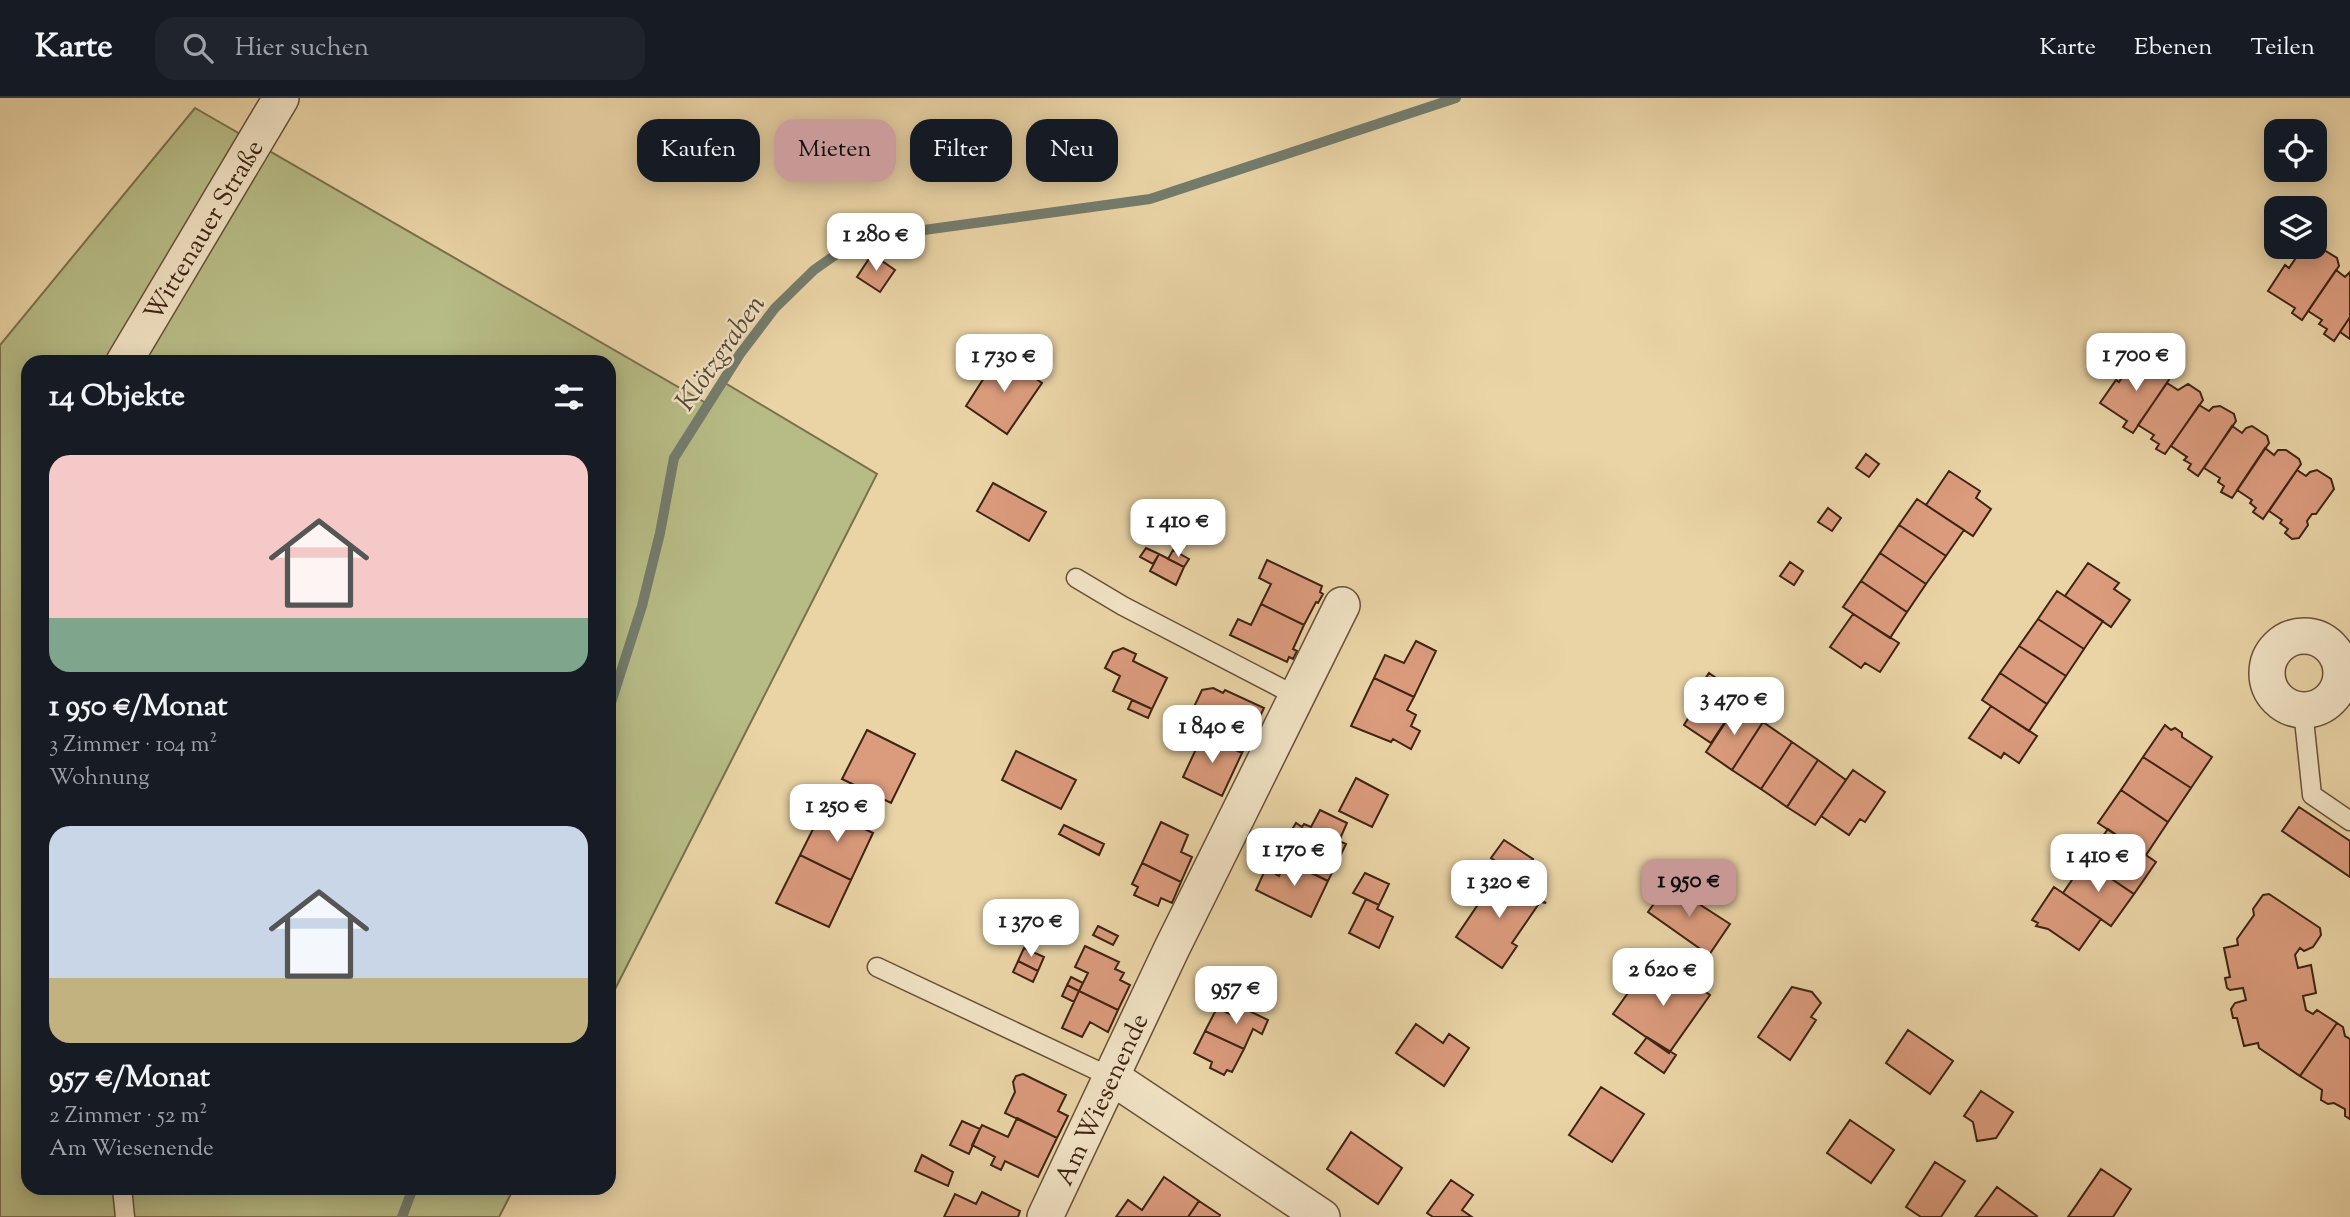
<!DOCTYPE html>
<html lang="de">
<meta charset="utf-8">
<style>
body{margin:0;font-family:"Sorts Mill Goudy",serif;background:#20242c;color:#f1f3f6;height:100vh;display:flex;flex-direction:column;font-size:26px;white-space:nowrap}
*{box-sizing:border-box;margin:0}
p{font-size:23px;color:#9ea1a6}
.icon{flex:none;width:38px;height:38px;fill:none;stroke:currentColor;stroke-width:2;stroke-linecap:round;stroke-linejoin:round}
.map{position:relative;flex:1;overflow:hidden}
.sheet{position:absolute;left:21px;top:257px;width:595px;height:840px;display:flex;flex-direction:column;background:#171b24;border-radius:21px;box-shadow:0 4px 18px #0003}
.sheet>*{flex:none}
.banner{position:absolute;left:637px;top:21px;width:665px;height:63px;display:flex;gap:14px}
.fabs{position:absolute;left:2264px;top:21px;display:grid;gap:14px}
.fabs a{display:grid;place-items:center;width:63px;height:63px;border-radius:14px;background:#171b24;box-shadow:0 4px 18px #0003;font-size:35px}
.price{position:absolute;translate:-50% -60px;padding:0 16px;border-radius:14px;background:#fff;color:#222;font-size:23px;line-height:46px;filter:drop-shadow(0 2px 4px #0008)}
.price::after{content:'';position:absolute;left:50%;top:42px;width:21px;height:16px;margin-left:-10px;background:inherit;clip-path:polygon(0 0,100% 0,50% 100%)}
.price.on{background:#c59692;color:#111}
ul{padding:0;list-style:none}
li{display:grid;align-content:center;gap:14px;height:371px;padding:0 28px}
li span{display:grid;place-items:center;height:217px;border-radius:21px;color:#555}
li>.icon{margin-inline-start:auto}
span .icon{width:126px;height:126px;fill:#fffc;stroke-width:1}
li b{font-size:30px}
h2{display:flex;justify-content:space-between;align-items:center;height:84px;padding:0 28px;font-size:30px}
.chip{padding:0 24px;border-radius:21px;background:#171b24;box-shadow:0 4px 18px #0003;font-size:24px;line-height:63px}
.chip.on{background:#c59692;color:#111}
header{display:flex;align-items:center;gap:42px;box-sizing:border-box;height:98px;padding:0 35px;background:#171b24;border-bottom:2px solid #363941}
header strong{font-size:33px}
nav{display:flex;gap:38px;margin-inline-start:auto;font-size:24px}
.search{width:490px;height:63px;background:#20242c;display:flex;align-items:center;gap:18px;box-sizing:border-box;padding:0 24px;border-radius:21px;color:#9ea1a6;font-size:26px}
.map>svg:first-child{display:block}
.green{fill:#b7bc86;stroke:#7a704d;stroke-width:2}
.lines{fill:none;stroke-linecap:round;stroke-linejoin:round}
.stream{stroke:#747c6d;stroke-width:10}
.building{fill:#db9b7d;stroke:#3e2314;stroke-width:2}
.service-casing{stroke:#694f38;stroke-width:21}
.minor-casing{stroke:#694f38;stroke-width:38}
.service{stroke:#f1e3c5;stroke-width:18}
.minor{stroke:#f1e3c5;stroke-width:35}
.labels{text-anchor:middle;stroke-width:5;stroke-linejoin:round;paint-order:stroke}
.street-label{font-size:26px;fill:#3e2314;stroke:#f1e3c5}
.water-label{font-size:28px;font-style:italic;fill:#544839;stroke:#f1e3c5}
</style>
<header>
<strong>Karte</strong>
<div class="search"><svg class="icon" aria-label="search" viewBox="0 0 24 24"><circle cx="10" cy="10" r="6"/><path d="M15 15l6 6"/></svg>Hier suchen</div>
<nav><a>Karte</a><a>Ebenen</a><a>Teilen</a></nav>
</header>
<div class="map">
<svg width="2350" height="1119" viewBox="0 0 2350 1119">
<rect width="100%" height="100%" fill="#ead4a6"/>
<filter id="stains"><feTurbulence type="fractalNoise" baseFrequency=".00286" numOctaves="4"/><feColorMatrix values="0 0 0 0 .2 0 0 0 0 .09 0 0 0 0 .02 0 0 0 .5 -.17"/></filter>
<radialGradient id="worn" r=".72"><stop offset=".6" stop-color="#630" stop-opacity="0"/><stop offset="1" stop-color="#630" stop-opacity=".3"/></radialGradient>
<!-- green -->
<path class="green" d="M195,10L706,305L725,285L877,376L609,903V264H28V1090H514L499,1119H0V247Z"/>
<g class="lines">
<!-- stream -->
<path class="stream" d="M609,611L642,508L660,435L674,360L740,256L775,210L814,172L858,141L1150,101L1456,0
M402,1119L413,1090"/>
</g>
<!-- building -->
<path class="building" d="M2302,151L2313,158L2317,152H2324L2337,160L2339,168L2302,222L2292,215L2295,210L2268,193L2285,167L2289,170Z
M872,156L895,172L880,194L857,179Z
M2336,172L2345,179L2350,174V219L2334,243L2324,236L2327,231L2319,226L2322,222L2308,213Z
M2350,219V241L2340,234Z
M1000,255L1042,285L1007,336L966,308Z
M2133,263L2145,271L2150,265H2155L2168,272L2170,280L2133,335L2123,329L2127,323L2100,305L2116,282L2119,284Z
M2167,285L2178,292L2188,286L2200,294L2203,302L2165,356L2156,351L2159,346L2151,341L2154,337L2138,327Z
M2199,307L2209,313L2213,309L2220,308L2234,316L2236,323L2198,378L2188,371L2191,366L2184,362L2187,359L2171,348Z
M2232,328L2242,335L2246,330L2252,328L2267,338L2269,345L2232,400L2221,394L2224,388L2218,384L2220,380L2204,370Z
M2265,350L2274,357L2278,352H2286L2299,361L2301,366L2263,421L2253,414L2256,410L2250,405L2252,402L2237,392Z
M1866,356L1879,366L1869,379L1856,370Z
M2297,372L2306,378L2310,374L2317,372L2331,381L2334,391L2316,416H2312L2307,423L2308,427L2299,440L2292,441L2285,435L2288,431L2280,425L2282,422L2269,413Z
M1949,373L1980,393L1976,400L1991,411L1973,438L1926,407Z
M993,385L1046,414L1029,443L977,413Z
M1917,401L1964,432L1946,458L1899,427Z
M1828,410L1841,420L1832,433L1818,424Z
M1899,427L1946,458L1926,486L1880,455Z
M1146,450L1159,456L1153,466L1140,459Z
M1173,452L1189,461L1184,469L1168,461Z
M1880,455L1926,486L1907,514L1861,483Z
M1159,456L1184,469L1176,487L1150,473Z
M1267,462L1322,488L1320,494L1323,496L1318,505L1316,504L1304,527L1261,506L1271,486L1259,480Z
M1790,464L1803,473L1794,487L1780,478Z
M2088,465L2119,485L2114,491L2130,502L2111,529L2065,498Z
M1861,483L1907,514L1890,540L1843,509Z
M2057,493L2103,523L2084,551L2038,521Z
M1261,506L1304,527L1293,551L1297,553L1293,561L1289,559L1287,564L1230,537L1238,521L1251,527Z
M1853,516L1899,545L1880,574L1865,565L1861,570L1830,549Z
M2038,521L2084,551L2066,578L2019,548Z
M1416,543L1436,553L1414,599L1374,580L1385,557L1404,565Z
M2019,548L2066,578L2047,606L2000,575Z
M1123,550L1136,556L1133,563L1167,580L1152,611L1113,593L1120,578L1105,570L1113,554Z
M1709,575L1742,598L1711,645L1684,627L1694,611L1688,607Z
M2000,575L2047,606L2029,633L1982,602Z
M1374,580L1414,599L1407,612L1416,617L1411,628L1420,633L1411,651L1393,641L1391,644L1351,628Z
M1213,590L1223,595L1225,592L1264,610L1242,655L1203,636L1208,627L1196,621L1193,611L1202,592Z
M1132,602L1152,611L1148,620L1128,611Z
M1737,607L1763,624L1732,672L1706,654Z
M1991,608L2037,638L2019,665L2004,655L2001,660L1969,640Z
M1763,624L1792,644L1761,691L1732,672Z
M2165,627L2171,632L2175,630L2182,635V639L2212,659L2191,690L2143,659Z
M867,632L915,656L891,705L842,681Z
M1203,636L1242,655L1222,698L1183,679Z
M1792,644L1818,662L1787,709L1761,691Z
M1016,653L1076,682L1061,711L1002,682Z
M2143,659L2191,690L2168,724L2121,692Z
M1818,662L1846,682L1815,727L1787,709Z
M1853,672L1885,694L1865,724L1860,721L1849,737L1821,718Z
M1356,680L1388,697L1372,729L1339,713Z
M2121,692L2168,724L2146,757L2098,725Z
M2299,709L2350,743V779L2282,733Z
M823,711L873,735L851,782L800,757Z
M1320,712L1347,725L1339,743L1346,746L1328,783L1286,762L1297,739L1290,735L1296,725L1302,729L1304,726L1311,729Z
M1161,724L1188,737L1181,754L1192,759L1181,784L1142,765Z
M1064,727L1104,746L1099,757L1059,736Z
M2108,731L2156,764L2134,796L2085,763Z
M1504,742L1533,761L1520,780L1491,760Z
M800,757L851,782L829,829L776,805Z
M1286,763L1328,783L1311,819L1256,792L1266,770L1279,778Z
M2085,763L2134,796L2111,828L2063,795Z
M1142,765L1181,784L1172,805L1161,800L1158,808L1134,797L1138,789L1132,786Z
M1500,774L1521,788L1524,783L1527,785L1523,789L1546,805L1540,804L1512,845L1517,848L1502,870L1456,839Z
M1365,775L1389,786L1379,807L1353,795Z
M1668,786L1730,826L1709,857L1648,814Z
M2054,789L2101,821L2079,852L2048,831L2036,828L2038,825L2032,822Z
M2269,796L2320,830L2321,837L2313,849L2304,853L2300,850L2295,857L2298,870L2311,867L2316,895L2303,898L2306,912L2313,916L2317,912L2337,925L2300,978L2259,950L2258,945L2244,948L2237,920H2233L2231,911L2235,905L2246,902L2243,890L2230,892L2227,890L2225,880L2230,879L2224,850L2238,847L2237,841L2254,817L2253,811L2263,797Z
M1366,801L1379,807L1377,811L1393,819L1379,850L1349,835Z
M1098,828L1118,838L1113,847L1093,837Z
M1085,848L1119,864L1115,871L1124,875L1120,882L1130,887L1118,912L1079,893L1088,875L1075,869Z
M1024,850L1044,859L1038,873L1018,863Z
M1018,863L1038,873L1033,884L1013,874Z
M1666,866L1710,897L1669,955L1613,916L1635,885L1647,892Z
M1071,879L1083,885L1079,893L1067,887Z
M1067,887L1079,893L1074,904L1062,898Z
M1792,889L1812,894L1821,905L1811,919L1816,922L1790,962L1758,939Z
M1079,893L1118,912L1108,934L1090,924L1082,939L1062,930Z
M1239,908L1268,922L1262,936L1253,931L1244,951L1205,933L1217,910L1234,918Z
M2337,925L2343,929L2345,938L2350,941V1021L2345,1018V1011L2334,1005L2328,1006L2321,1002L2322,992L2300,978Z
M1416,926L1443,945L1449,936L1469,950L1444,988L1396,955Z
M1908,932L1953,963L1930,996L1886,965Z
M1205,933L1244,951L1232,974L1227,972L1224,977L1210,970L1212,964L1194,955Z
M1647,939L1676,957L1664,975L1635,955Z
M1023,976L1066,997L1058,1013L1068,1018L1057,1040L1005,1015L1015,994L1013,984L1016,978Z
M1601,989L1644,1016L1612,1064L1569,1037Z
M1981,993L2013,1014L1996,1040L1977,1043L1973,1024L1964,1018Z
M1017,1020L1057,1040L1038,1079L1005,1063L1001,1072L991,1067L995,1059L972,1047L982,1027L1008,1039Z
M1850,1022L1894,1052L1871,1085L1827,1055Z
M962,1023L980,1031L969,1056L950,1047Z
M1351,1034L1402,1070L1378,1106L1327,1071Z
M922,1057L953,1074L948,1088L915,1073Z
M1935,1064L1965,1083L1941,1119H1921L1906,1109Z
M2101,1071L2131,1091L2113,1119H2068Z
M1164,1079L1199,1103L1188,1119H1116L1128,1102L1142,1112Z
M1451,1082L1473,1097L1462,1112L1472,1119H1433L1427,1115Z
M1997,1089L2037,1118L2036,1119H1975Z
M982,1094L1020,1113L1018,1119H944L955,1096L976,1106Z
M1199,1103L1220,1117L1219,1119H1188Z"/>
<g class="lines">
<defs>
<path id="service" d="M1076,480L1123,508L1298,599
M2303,612L2312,697L2350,723
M877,869L1113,980
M122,1090L125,1119"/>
<path id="minor" d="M124,264L281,0
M2267 575a37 37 0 1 1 74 0a37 37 0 1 1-74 0Z
M1113,980L1322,1119
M1045,1119L1172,850L1342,507"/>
</defs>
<!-- service casing -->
<use href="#service" class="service-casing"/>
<!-- minor casing -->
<use href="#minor" class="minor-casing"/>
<!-- service -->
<use href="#service" class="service"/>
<!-- minor -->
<use href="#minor" class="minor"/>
</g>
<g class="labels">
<!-- street labels -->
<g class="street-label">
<text transform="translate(203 132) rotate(-59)" y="9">Wittenauer Straße</text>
<text transform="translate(1101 1001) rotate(-65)" y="9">Am Wiesenende</text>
</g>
<!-- water labels -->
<g class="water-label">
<text transform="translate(719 254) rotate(-55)" y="10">Klötzgraben</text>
</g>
</g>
<rect width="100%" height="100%" filter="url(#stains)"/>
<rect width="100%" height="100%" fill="url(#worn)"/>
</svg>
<div class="fabs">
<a><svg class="icon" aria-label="locate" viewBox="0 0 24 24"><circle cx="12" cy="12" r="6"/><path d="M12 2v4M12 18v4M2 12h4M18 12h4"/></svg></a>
<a><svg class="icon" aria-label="layers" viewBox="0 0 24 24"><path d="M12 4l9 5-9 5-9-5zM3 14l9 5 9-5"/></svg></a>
</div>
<b class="price" style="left:876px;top:175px">1 280 €</b>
<b class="price" style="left:2136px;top:295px">1 700 €</b>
<b class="price" style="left:1004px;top:296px">1 730 €</b>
<b class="price" style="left:1178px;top:461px">1 410 €</b>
<b class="price" style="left:1734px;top:639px">3 470 €</b>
<b class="price" style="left:1212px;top:667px">1 840 €</b>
<b class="price" style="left:837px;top:746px">1 250 €</b>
<b class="price" style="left:1294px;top:790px">1 170 €</b>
<b class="price" style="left:2098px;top:796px">1 410 €</b>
<b class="price on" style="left:1689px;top:821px">1 950 €</b>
<b class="price" style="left:1499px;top:822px">1 320 €</b>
<b class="price" style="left:1031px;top:861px">1 370 €</b>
<b class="price" style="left:1663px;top:910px">2 620 €</b>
<b class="price" style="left:1236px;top:928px">957 €</b>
<div class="banner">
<a class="chip">Kaufen</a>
<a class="chip on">Mieten</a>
<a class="chip">Filter</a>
<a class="chip">Neu</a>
</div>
<section class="sheet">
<h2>14 Objekte<svg class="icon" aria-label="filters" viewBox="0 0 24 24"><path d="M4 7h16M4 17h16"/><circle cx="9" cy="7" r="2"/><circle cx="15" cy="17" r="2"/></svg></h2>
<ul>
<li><span style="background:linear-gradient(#f6c9c9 75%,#7fa58c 0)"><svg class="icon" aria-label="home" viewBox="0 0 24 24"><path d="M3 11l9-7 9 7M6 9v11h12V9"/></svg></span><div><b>1 950 €/Monat</b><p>3 Zimmer · 104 m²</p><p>Wohnung</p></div></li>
<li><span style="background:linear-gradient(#c9d6e8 70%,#c2b280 0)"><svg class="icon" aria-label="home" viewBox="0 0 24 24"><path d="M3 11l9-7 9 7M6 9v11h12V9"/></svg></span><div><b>957 €/Monat</b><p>2 Zimmer · 52 m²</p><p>Am Wiesenende</p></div></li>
</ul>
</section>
</div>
